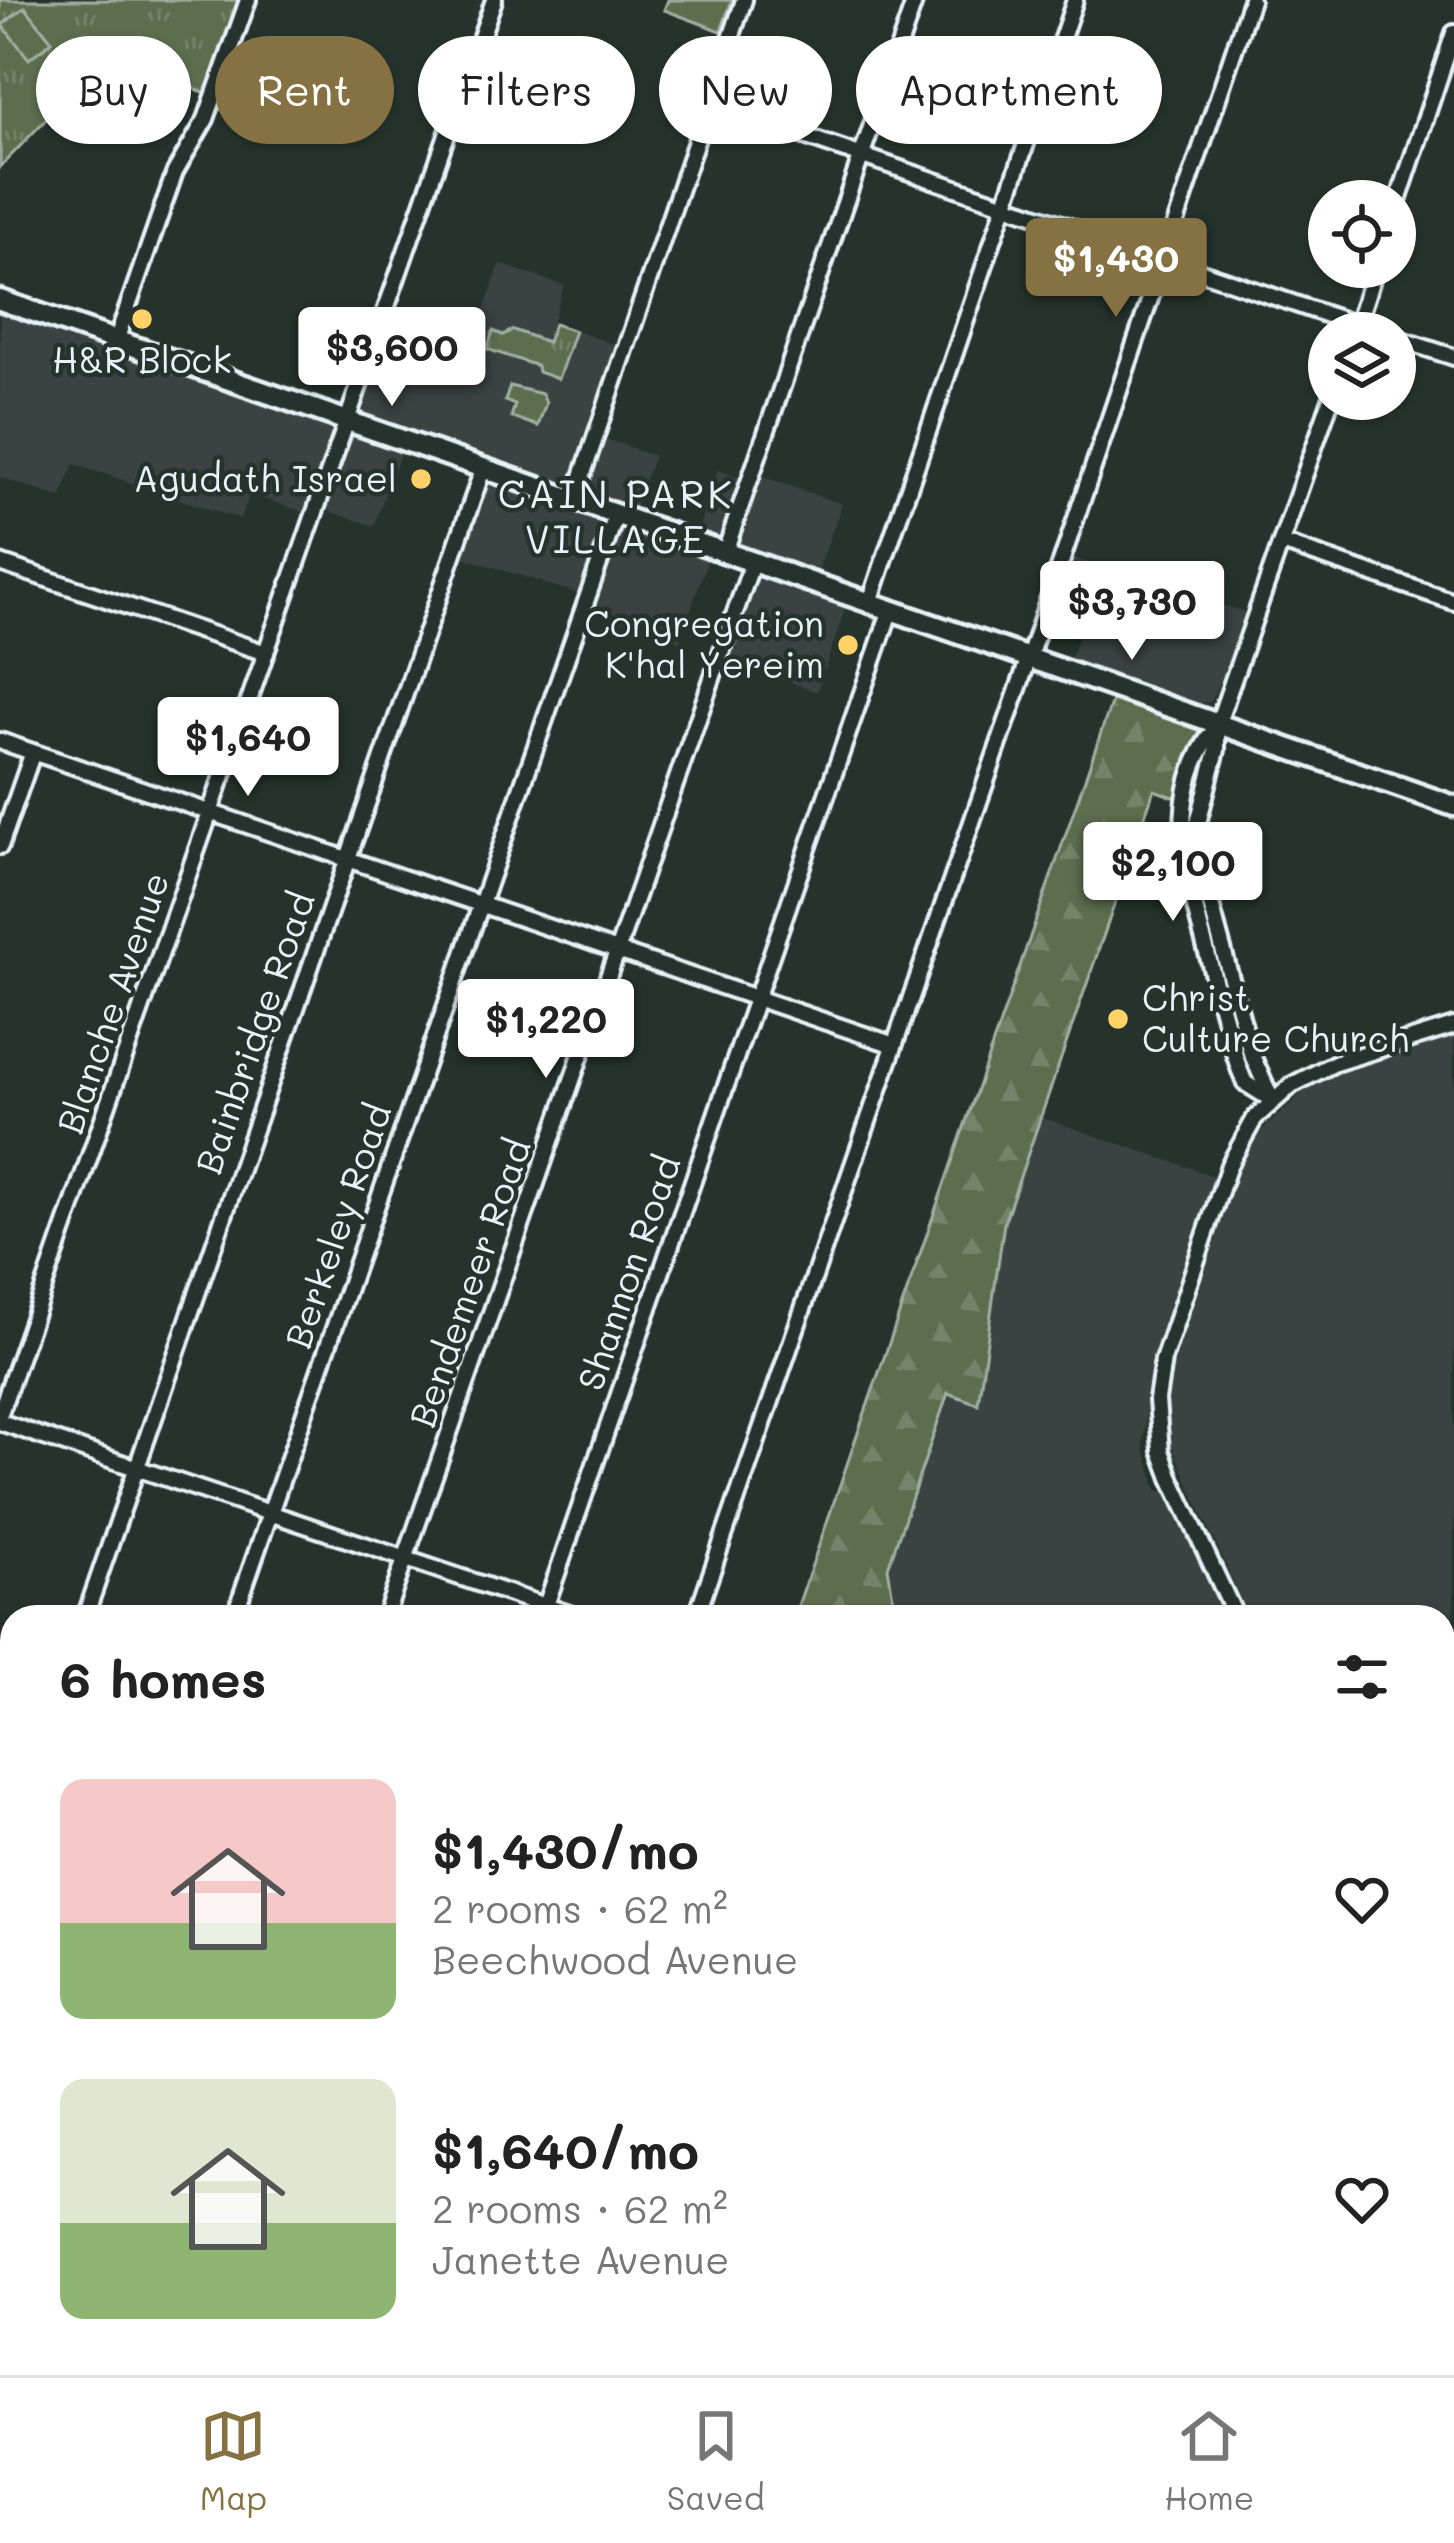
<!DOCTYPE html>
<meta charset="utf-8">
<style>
body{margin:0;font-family:Mali,sans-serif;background:#f6f6f6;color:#222;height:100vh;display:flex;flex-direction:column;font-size:45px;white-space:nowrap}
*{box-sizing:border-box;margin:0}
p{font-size:39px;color:#767676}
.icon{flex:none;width:66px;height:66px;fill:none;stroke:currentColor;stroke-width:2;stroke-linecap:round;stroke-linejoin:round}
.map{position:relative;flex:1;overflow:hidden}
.side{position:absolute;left:0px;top:1605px;width:1455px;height:771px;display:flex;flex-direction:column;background:#fff;border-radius:36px 36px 0 0;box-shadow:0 3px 9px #0004}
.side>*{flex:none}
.banner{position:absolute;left:36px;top:36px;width:1383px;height:108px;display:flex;gap:24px}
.tools{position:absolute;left:1308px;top:180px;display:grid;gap:24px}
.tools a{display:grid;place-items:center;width:108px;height:108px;border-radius:50%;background:#fff;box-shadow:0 3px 9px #0004;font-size:60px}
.price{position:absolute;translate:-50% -102px;padding:0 27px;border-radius:12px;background:#fff;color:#222;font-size:39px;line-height:78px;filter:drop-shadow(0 3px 6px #0008)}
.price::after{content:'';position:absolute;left:50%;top:72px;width:36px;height:27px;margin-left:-18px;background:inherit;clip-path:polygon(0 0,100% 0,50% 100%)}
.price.selected{background:#857141;color:#fff}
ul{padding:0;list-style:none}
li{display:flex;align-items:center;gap:36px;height:300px;padding:0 60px}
li span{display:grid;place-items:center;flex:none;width:336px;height:240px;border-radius:24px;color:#555}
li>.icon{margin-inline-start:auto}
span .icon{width:144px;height:144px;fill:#fffc;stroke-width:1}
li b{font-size:51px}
h2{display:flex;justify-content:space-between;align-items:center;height:144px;padding:0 60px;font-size:51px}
.pill{padding:0 42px;border-radius:54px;background:#fff;box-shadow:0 3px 9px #0004;font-size:42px;line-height:108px}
.pill.selected{background:#857141;color:#fff}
.dock{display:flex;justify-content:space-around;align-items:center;height:168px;border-top:3px solid #e0e0e0;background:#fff;font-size:33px;color:#767676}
.dock a{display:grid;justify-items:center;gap:6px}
.dock .selected{color:#857141}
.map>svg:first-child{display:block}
.built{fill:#3a4342}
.forest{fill:url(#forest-firs);stroke:#a2b0a4;stroke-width:3}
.park{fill:url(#park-tufts);stroke:#a2b0a4;stroke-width:3}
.garden{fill:#5d6e50;stroke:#a2b0a4;stroke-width:3}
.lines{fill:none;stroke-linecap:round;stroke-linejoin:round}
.minor-casing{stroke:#e8f1f8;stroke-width:22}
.major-casing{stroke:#e8f1f8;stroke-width:27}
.minor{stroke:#26332d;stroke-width:14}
.major{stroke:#26332d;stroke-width:18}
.poi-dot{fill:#ffd166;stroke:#26332d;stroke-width:4.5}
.labels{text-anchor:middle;stroke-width:9;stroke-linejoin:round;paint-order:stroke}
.poi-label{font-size:36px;fill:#e8f1f8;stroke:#26332d;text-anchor:end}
.street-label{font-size:36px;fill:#e8f1f8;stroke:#26332d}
.neighbourhood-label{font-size:39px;letter-spacing:3px;fill:#e8f1f8;stroke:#26332d}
</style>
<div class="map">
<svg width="1454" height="2375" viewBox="0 0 1454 2375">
<defs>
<pattern id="forest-firs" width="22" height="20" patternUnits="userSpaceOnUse" patternTransform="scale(3)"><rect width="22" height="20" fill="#5d6e50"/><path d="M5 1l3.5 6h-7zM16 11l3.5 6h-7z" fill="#74836a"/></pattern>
<pattern id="park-tufts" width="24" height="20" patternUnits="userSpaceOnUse" patternTransform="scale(3)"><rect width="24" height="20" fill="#5d6e50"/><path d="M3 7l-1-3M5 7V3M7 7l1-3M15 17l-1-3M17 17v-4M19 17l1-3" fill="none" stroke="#74836a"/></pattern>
</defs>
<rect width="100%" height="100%" fill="#26332d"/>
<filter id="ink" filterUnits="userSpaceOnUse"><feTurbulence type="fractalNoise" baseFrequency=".00833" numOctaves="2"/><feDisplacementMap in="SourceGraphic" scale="24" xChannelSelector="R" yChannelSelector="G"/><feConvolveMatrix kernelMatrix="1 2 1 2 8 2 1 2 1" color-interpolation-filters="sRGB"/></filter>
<g filter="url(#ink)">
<!-- built -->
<path class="built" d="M500,264L564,286L552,323L620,346L576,475L567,485L368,419L361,413L381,349L461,376Z
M0,315L401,451L374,526L324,509L331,488L321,484L310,514L250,494L240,519L74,464L61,498L0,477Z
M602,438L654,456L634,510L595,497L588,490Z
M718,470L757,484L760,476L842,504L817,573L697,532Z
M492,483L709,556L680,641L579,607L582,595L459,556L482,491Z
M1068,556L1248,613L1211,702L1200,703L1070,659L1095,586L1062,574Z
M767,576L847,603L817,692L726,658L752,584Z
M1454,1037V1881L1443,1868V1617H1249L1172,1446L1167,1406L1171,1374L1242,1162L1254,1138L1312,1084L1326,1077Z
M1014,1108L1214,1176L1154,1352L1143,1444L1157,1490L1170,1494L1225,1617H856Z
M1443,1898L1454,1910V2082L1443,2077Z"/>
<!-- forest -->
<path class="forest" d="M1114,695L1217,726L1185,801L1154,790L1004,1223L978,1404L948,1393L888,1567L896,1617H794Z
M0,2332L12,2336V2364H95L127,2375H0Z"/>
<!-- park -->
<path class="park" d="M0,0H242L210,94L105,58L0,167Z
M668,0H732L721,31L664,10Z
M554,324L575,331L558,379L538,372L537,366L487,349L493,331L503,335L513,330L547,342Z
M510,386L542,394L546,403L538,426L511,417L515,405L505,401Z"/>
<!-- garden -->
<path class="garden" d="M25,7L52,41L29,59L2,25Z"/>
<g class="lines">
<defs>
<path id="minor" d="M708,103L1380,333
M1395,210L1454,33
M1355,330L1376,267
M1395,338L1454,357
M116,341L175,172L206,119L248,0
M574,500L744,0
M1282,543L1454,602
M725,552L915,0
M0,563L266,653
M870,602L1075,0
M1217,726C1159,796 1189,885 1210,964C1219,1000 1228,1036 1240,1071L1245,1083L1272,1100
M0,741L894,1045
M0,846L33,752
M1272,1100L1251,1053L1199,860L1198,823L1217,750V726L1331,399
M0,1413L494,0
M0,1422L578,1617
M85,1617L483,469
M234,1617L616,515
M385,1617L753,561
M542,1617L891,609
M696,1617L1024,672L1251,0
M1236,1617L1171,1478L1161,1451L1157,1400L1163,1360L1229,1165L1255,1118L1292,1085L1335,1063L1454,1026
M0,1862L12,1827
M1443,1883L1454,1895
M0,1919L12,1923
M1443,2234L1454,2237
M0,2298L12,2263
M0,2332L12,2336
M95,2364L127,2375
M814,2364L847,2375
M1327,2364L1360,2375
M278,2375L282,2364
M433,2375L437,2364
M1440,2375L1454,2335"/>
<path id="major" d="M0,300L1454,806"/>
</defs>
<!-- minor casing -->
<use href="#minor" class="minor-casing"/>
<!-- major casing -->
<use href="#major" class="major-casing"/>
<!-- minor -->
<use href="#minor" class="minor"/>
<!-- major -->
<use href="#major" class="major"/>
</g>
</g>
<!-- markers -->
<g class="poi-dot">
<circle cx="142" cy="319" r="12"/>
<circle cx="421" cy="479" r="12"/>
<circle cx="848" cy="645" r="12"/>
<circle cx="1118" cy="1019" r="12"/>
</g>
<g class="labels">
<!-- poi labels -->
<g class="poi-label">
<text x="142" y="373" text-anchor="middle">H&amp;R Block</text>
<text x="397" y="492">Agudath Israel</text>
<text x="824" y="637">Congregation<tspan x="824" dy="41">K'hal Yereim</tspan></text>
<text x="1142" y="1011" text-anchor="start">Christ<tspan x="1142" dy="41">Culture Church</tspan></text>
</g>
<!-- street labels -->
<g class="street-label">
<text transform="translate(113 1003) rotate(-71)" y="13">Blanche Avenue</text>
<text transform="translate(255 1033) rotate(-71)" y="13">Bainbridge Road</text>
<text transform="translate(338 1226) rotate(-71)" y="13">Berkeley Road</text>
<text transform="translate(629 1273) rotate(-71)" y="13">Shannon Road</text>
<text transform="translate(470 1283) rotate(-71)" y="13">Bendemeer Road</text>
</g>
<!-- neighbourhood labels -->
<g class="neighbourhood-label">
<text x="616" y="508">CAIN PARK<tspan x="616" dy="45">VILLAGE</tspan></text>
</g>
</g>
</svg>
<div class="tools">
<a><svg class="icon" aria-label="locate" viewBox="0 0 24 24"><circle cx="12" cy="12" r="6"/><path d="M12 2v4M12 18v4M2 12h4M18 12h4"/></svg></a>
<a><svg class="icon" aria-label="layers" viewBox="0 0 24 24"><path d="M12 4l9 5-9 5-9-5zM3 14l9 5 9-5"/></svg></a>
</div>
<b class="price selected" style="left:1116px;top:320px">$1,430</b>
<b class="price" style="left:392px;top:409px">$3,600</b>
<b class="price" style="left:1132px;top:663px">$3,730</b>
<b class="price" style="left:248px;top:799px">$1,640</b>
<b class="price" style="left:1173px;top:924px">$2,100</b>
<b class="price" style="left:546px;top:1081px">$1,220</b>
<div class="banner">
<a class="pill">Buy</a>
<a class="pill selected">Rent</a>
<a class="pill">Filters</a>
<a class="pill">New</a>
<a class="pill">Apartment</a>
</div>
<section class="side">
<h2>6 homes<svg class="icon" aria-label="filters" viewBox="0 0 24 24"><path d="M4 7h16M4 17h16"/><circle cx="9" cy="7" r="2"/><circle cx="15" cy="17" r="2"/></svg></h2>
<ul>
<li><span style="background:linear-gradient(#f6c9c9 60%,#8fb573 0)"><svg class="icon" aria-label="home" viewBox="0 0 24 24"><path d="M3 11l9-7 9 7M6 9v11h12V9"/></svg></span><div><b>$1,430/mo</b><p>2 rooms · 62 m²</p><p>Beechwood Avenue</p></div><svg class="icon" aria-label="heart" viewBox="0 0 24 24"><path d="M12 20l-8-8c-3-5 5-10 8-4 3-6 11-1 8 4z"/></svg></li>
<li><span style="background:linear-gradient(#dfe7d0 60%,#8fb573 0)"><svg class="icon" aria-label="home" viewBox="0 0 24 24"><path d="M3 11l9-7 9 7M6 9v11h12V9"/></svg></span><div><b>$1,640/mo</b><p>2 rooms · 62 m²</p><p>Janette Avenue</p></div><svg class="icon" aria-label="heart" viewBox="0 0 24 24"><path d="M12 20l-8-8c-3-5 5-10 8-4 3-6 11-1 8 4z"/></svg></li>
</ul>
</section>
</div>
<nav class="dock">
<a class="selected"><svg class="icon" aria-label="map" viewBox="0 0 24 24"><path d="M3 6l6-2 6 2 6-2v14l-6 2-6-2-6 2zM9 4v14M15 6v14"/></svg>Map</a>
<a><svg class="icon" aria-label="saved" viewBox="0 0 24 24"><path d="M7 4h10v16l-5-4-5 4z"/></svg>Saved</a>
<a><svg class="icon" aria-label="home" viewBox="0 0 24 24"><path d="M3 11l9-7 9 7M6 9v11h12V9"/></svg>Home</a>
</nav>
